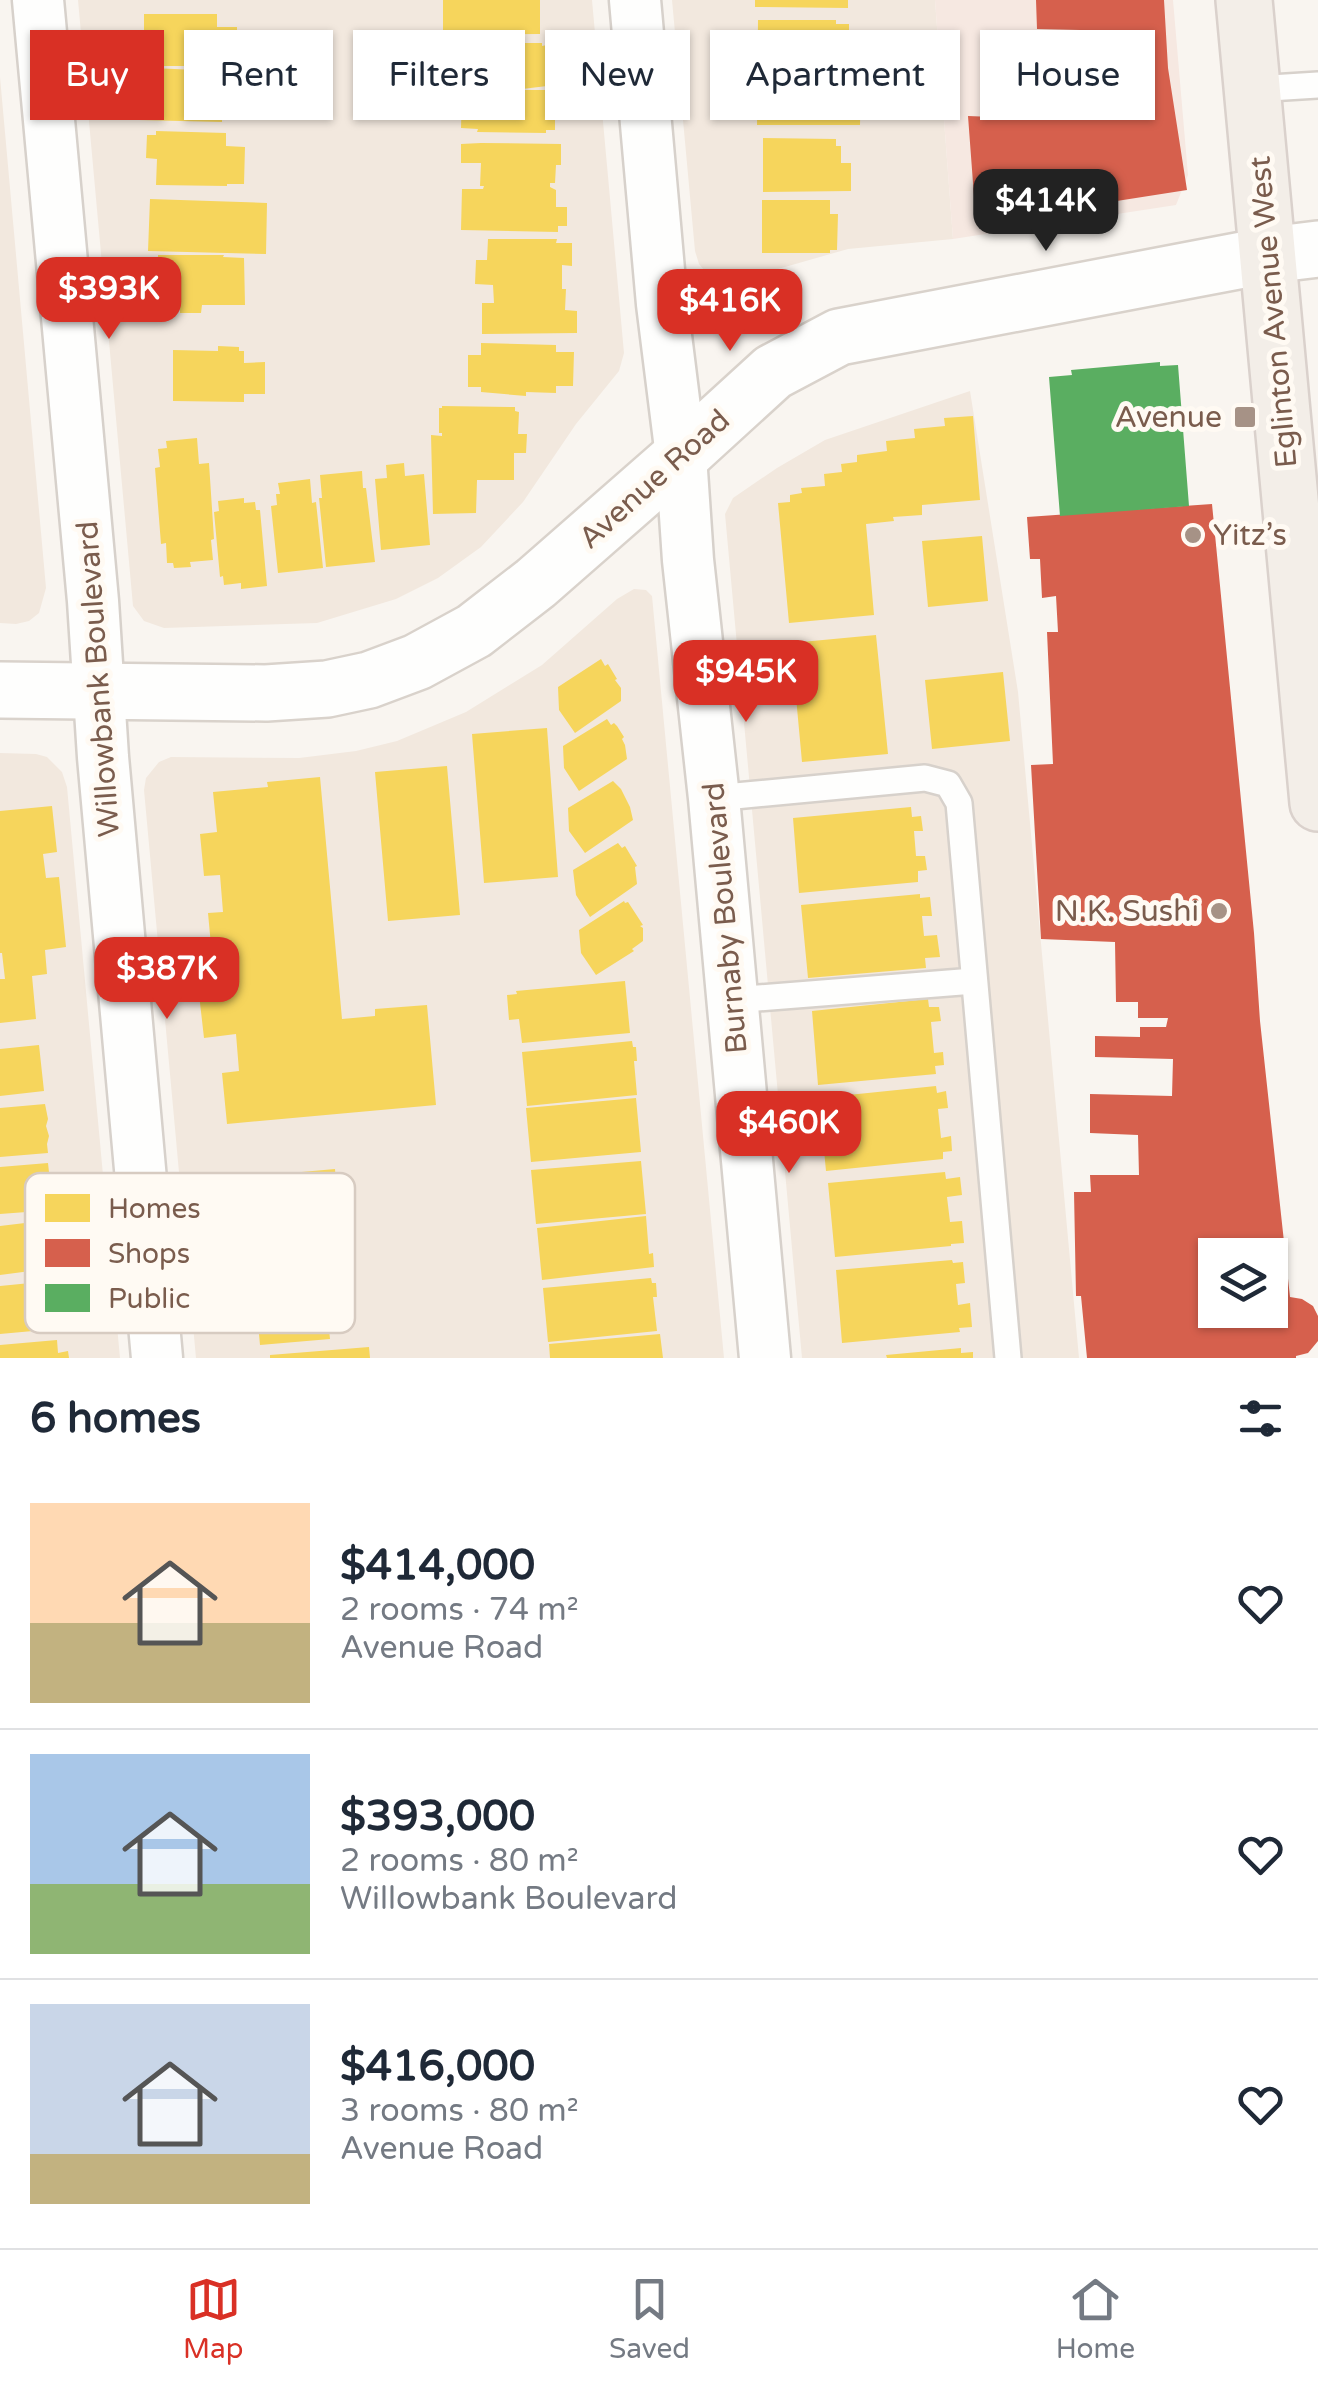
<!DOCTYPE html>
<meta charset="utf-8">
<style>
body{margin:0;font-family:"Varela Round",sans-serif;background:#f2f2f3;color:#1f2937;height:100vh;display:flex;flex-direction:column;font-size:38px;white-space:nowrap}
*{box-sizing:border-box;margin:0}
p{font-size:32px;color:#747a83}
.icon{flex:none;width:55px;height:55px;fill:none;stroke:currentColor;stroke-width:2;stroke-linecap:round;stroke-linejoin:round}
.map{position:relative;height:1358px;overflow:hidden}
.details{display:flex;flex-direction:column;background:#fff;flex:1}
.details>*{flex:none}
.top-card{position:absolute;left:30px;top:30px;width:1260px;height:90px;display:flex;gap:20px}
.fabs{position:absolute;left:1198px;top:1238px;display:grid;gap:20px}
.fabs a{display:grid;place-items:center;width:90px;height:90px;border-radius:0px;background:#fff;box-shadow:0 2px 8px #0004;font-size:50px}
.price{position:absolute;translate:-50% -85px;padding:0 22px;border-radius:20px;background:#d93025;color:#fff;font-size:32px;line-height:65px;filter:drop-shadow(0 2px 5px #0008)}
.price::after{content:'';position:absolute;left:50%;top:60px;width:30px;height:22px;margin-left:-15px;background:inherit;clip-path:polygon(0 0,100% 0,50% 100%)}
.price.selected{background:#222;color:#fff}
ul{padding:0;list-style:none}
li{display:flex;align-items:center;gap:30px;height:250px;padding:0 30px}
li+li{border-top:2px solid #e0e1e3}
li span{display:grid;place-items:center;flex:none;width:280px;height:200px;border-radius:0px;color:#555}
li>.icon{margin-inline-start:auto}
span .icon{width:120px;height:120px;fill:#fffc;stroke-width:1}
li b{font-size:42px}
h2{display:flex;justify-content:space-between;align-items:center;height:120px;padding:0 30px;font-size:42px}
.tag{padding:0 35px;border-radius:0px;background:#fff;box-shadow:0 2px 8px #0004;font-size:35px;line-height:90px}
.tag.selected{background:#d93025;color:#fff}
.tab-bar{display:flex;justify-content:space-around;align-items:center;height:140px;border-top:2px solid #e0e1e3;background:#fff;font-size:28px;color:#747a83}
.tab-bar a{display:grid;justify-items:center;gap:5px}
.tab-bar .selected{color:#d93025}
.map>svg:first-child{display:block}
.residential{fill:#f2e8de}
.commercial{fill:#f6e8e1}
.homes{fill:#f6d55c}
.shops{fill:#d6604d;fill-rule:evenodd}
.public{fill:#5aae61}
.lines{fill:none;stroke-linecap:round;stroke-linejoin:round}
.service-casing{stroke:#d7d1cb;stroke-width:30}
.minor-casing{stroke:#d7d1cb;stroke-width:55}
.secondary-casing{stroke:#d9d2cb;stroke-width:60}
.primary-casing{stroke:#dad1cc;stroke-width:60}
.service{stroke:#fefefd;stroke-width:25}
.minor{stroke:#fefefd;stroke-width:50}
.secondary{stroke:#fefefd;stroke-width:55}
.primary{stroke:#f3eee8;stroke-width:55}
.poi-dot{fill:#a69286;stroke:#fffaf3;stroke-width:4}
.labels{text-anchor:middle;stroke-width:10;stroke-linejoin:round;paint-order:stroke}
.street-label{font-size:30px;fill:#7a5c4d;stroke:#fffaf3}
.poi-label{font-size:30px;fill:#7a5c4d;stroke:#fffaf3;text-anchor:end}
.key{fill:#fffaf3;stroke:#d7cbc1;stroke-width:2.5}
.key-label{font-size:28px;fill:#7a5c4d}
</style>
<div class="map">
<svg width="1318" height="1358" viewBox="0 0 1318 1358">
<rect width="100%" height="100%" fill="#f9f5f0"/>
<!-- residential -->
<path class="residential" d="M78,0H592L624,353L619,371L576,424L523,502L481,547L438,578L396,599L317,623L164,628L144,621L133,606Z
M672,0H935L953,239L848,249L725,284L714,282L699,264L695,251Z
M0,77L46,588L39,613L29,621L16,624L0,623Z
M970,391L1018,692L1079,1358H802L725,514L733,498L777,468L825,440Z
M634,589L646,590L652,596L724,1358H196L144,790L146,778L159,762L171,757L299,758L356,751L397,741L466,712L542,665L617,599Z
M0,753L36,754L47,757L62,772L67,787L120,1358H0Z"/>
<!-- commercial -->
<path class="commercial" d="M935,0H1173L1188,175L1176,205L953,239Z"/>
<!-- homes -->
<path class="homes" d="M443,0H540V34L443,35Z
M755,0H848V8L755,7Z
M144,14H217V27H237V60L232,61V64H218V66H144V62H141V35H144Z
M758,20H836V24H849V36H857L856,70H833V73H828V77L861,78L860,125H757Z
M472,43H542V46L547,45V86L514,90H547V94H552L551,113H555V130H546V133L477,132L478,129L461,128L462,90L472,89Z
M152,68L241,72V108L222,107V122L139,120L140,91L152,92Z
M156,131L226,133V146L245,147L244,184H227V186L156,185L157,159L146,158L147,135H156Z
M763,138L836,139V146H841V163H851V191L763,192Z
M481,143L561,144V165H556L555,183H550V187L556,190V207H567V226H558V232L461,230L462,189H483L484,186H480L481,163H461V144Z
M150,199L267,203L266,254L148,251Z
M762,200H830V214H838L837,250H830V253H762Z
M488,239H557L556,243H572V266L562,265V289H566L565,310L577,311V333L482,334V303H494L493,285L475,284L476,260H487Z
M158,255H224L223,257L244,258L245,305H202L201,313H180V305L157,304Z
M481,343L556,345V352H574L573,386H556V393L526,392V396L481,392V387H468V355H481Z
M218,346L239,347V351H244V363L265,362V394H244V402L173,401V350L218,351Z
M442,406L515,407V411L519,412L518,434H527L526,453H514V480H477L476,513L433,514L431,435L442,436V433H439V408H442Z
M973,416L980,500L922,505V515L893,517L894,521L866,524L874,615L789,623L778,503L790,502V495L802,493L801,488L825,486L824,474L842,472L841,464L857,462V455L887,451L886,441L915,438L914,429L945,426L944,418Z
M197,438L199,464L209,463L214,539L211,540L213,560L190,562L191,567L174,568L173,563H167L166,543L161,544L155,468L160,467L158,449L167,448L166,441Z
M404,463L405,476L424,474L430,545L381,550L375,479L387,478L386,465Z
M362,471L363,488H366L375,562L326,567L319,498H322L320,475Z
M310,479L312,503L316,502L323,568L278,573L271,506L277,505L276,494H280L278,483Z
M244,498V503L255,502L256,510H260L267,586L241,589V583L224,585L223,576L220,577L214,512L219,511L218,501Z
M982,536L988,601L928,607L922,541Z
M876,635L888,754L802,762L791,643Z
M601,659L605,666L608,664L617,679L615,680L621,688V701L575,733L559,710L558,687Z
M1003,672L1010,741L932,749L925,680Z
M607,719L611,725L614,723L617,726L624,737L622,739L625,745L627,759L579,791L564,768L563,746Z
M547,728L558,877L484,883L472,734Z
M447,766L460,915L388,921L375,772Z
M320,777L342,1019L375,1016V1009L427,1005L436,1105L227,1124L222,1073L239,1071L236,1034L204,1038L199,994L231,991L228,954L212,956L208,913L223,912L220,875L204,876L200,834L217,832L213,792L268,787L267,782Z
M613,781L621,789L630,807L633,820L585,853L569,831L568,808Z
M52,806L57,852L43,854L46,878L59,877L66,947L45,950L47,974L32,976L36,1019L0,1023V979H5L2,953H0V811Z
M911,807L912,817L921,816L923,831H914L916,856H925L927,870L918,871V882L799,893L793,818Z
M618,843L622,848L625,846L637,866L635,867L637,884L590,917L576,895L573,870Z
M920,894V898L930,897L932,916H922L924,936L937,935L940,957L925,958L926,968L808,978L801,905Z
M624,901L625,903L628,902L643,925L640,926L643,928V941L632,949L634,951L596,975L581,953L579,930Z
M625,981L630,1033L522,1043L519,1019L509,1020L507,995L517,994L516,991Z
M928,999L929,1007H939L941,1021L931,1022L934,1053L943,1052L944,1065L935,1066L936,1074L818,1085L812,1011Z
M632,1041L633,1047H636L637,1061H634L637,1095L527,1106L522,1052Z
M39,1045L44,1091L0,1096V1049Z
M936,1086L937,1093L946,1091L948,1108L938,1109L941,1138L951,1136L952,1151L943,1152V1159L826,1171L819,1098Z
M636,1098L641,1152L531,1162L526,1108Z
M45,1104L48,1119L46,1126L49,1136L47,1144L48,1153L0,1157V1108Z
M641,1161L646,1214L536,1224L531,1170Z
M48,1163L53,1210L0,1214V1167Z
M335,1169L338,1210L256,1218L253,1192H259L257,1176Z
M945,1172L946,1179L960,1177L962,1195L947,1197L950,1222L962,1221L964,1243L951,1244V1246L835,1257L828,1183Z
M646,1216L649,1254L653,1253L654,1267L542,1280L537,1228Z
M50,1220L52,1236H57L61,1267L0,1275V1226Z
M952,1260L953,1263L963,1262L965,1283L956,1284L958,1305L970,1303L972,1327L959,1328L960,1332L842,1343L836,1270Z
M337,1273L341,1318L328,1319L330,1339L260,1345L254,1280Z
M651,1278L652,1283H656L657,1297H653L657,1331L548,1342L543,1288Z
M61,1280L66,1328L0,1334V1286Z
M660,1334L663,1358H550L549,1344Z
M57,1340L58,1353L68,1351L69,1358H0V1345Z
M369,1347L370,1358H270V1355Z
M961,1348V1353L973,1352V1358H887L886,1355Z"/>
<!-- shops -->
<path class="shops" d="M1036,0H1164L1168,68L1187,190L976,223L968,116L1048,119L1047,106L1066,108L1062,39L1123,40V31L1037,29Z
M1212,504L1254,933L1260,1021L1290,1297L1302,1299L1313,1306L1318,1316V1341L1308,1353L1296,1356V1358H1087L1081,1296H1076L1074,1192H1091L1090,1175H1139L1138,1135L1090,1133V1094L1172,1096L1173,1059L1095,1057V1036L1140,1037V1027H1166L1168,1018H1138V1002H1116L1115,942L1041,939L1031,765L1053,764L1047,632H1058L1056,596L1042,598L1040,559H1030L1027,517ZM1215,1255H1270V1310H1215Z"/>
<!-- public -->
<path class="public" d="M1160,362V366L1178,365L1189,506L1060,516L1049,377L1072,375L1071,370Z"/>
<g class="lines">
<defs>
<path id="service" d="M1252,89L1318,85
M714,798L925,778L948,784L959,803L1008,1358
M733,1000L974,981"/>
<path id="minor" d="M38,0L93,601L103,757L157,1358
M635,0L662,304L681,456L688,560L714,798L765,1358"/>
<path id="secondary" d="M0,690L266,693L327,689L369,680L417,662L474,631L536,583L681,456L773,372L839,337L1190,270L1269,255L1318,249"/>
<path id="primary" d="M1244,0L1318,803"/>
</defs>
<!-- service casing -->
<use href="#service" class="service-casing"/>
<!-- minor casing -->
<use href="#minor" class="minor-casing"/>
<!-- secondary casing -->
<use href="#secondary" class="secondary-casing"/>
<!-- primary casing -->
<use href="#primary" class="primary-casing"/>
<!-- service -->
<use href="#service" class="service"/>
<!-- minor -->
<use href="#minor" class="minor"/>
<!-- secondary -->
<use href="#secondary" class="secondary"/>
<!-- primary -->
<use href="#primary" class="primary"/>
</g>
<!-- markers -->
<g class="poi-dot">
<rect x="1233" y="405" width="24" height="24" rx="5"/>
<circle cx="1193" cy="535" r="10"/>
<circle cx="1219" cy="911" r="10"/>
</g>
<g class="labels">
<!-- street labels -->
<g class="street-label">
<text transform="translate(1273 312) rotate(-95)" y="10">Eglinton Avenue West</text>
<text transform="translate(654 479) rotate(-42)" y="10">Avenue Road</text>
<text transform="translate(98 679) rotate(-94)" y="10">Willowbank Boulevard</text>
<text transform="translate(725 918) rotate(-95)" y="10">Burnaby Boulevard</text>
</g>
<!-- poi labels -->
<g class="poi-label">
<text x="1222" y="427">Avenue</text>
<text x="1213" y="545" text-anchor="start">Yitz’s</text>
<text x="1199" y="921">N.K. Sushi</text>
</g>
</g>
<!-- legend -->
<rect x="25" y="1173" width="330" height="160" rx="15" class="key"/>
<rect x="45" y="1194" width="45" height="28" fill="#f6d55c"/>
<rect x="45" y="1239" width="45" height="28" fill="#d6604d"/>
<rect x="45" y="1284" width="45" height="28" fill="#5aae61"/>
<g class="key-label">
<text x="108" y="1218">Homes</text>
<text x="108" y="1263">Shops</text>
<text x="108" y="1308">Public</text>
</g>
</svg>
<div class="fabs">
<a><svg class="icon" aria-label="layers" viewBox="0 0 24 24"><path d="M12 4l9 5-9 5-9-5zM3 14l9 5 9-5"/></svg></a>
</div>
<b class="price selected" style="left:1046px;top:254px">$414K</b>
<b class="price" style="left:109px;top:342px">$393K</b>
<b class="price" style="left:730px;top:354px">$416K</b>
<b class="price" style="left:746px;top:725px">$945K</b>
<b class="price" style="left:167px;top:1022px">$387K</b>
<b class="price" style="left:789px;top:1176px">$460K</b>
<div class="top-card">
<a class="tag selected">Buy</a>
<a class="tag">Rent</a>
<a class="tag">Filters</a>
<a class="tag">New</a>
<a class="tag">Apartment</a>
<a class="tag">House</a>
</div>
</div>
<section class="details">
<h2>6 homes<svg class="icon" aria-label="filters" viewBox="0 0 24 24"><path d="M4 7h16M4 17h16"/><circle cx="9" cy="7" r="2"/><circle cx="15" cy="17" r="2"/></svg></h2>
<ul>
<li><span style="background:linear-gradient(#ffd9b3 60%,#c2b280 0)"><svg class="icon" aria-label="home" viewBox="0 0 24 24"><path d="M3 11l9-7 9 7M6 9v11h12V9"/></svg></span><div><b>$414,000</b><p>2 rooms · 74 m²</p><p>Avenue Road</p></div><svg class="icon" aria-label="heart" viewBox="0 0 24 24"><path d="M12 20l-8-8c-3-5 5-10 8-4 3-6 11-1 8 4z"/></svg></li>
<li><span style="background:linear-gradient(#a9c7e8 65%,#8fb573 0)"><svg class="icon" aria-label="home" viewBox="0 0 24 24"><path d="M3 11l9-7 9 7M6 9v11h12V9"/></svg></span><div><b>$393,000</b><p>2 rooms · 80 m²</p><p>Willowbank Boulevard</p></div><svg class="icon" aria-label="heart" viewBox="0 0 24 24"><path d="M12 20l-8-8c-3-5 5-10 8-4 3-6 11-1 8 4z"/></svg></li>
<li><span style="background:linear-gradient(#c9d6e8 75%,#c2b280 0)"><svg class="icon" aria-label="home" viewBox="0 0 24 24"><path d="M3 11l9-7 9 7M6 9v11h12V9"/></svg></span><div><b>$416,000</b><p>3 rooms · 80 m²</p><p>Avenue Road</p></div><svg class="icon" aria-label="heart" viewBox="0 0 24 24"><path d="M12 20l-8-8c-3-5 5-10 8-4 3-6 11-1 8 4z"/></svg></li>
</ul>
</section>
<nav class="tab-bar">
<a class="selected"><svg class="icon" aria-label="map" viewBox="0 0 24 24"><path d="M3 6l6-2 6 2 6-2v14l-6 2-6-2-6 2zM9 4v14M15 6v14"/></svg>Map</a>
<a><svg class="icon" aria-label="saved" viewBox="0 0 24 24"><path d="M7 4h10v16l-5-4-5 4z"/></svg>Saved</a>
<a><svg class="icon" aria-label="home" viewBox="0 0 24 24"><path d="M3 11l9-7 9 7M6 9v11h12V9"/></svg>Home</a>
</nav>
